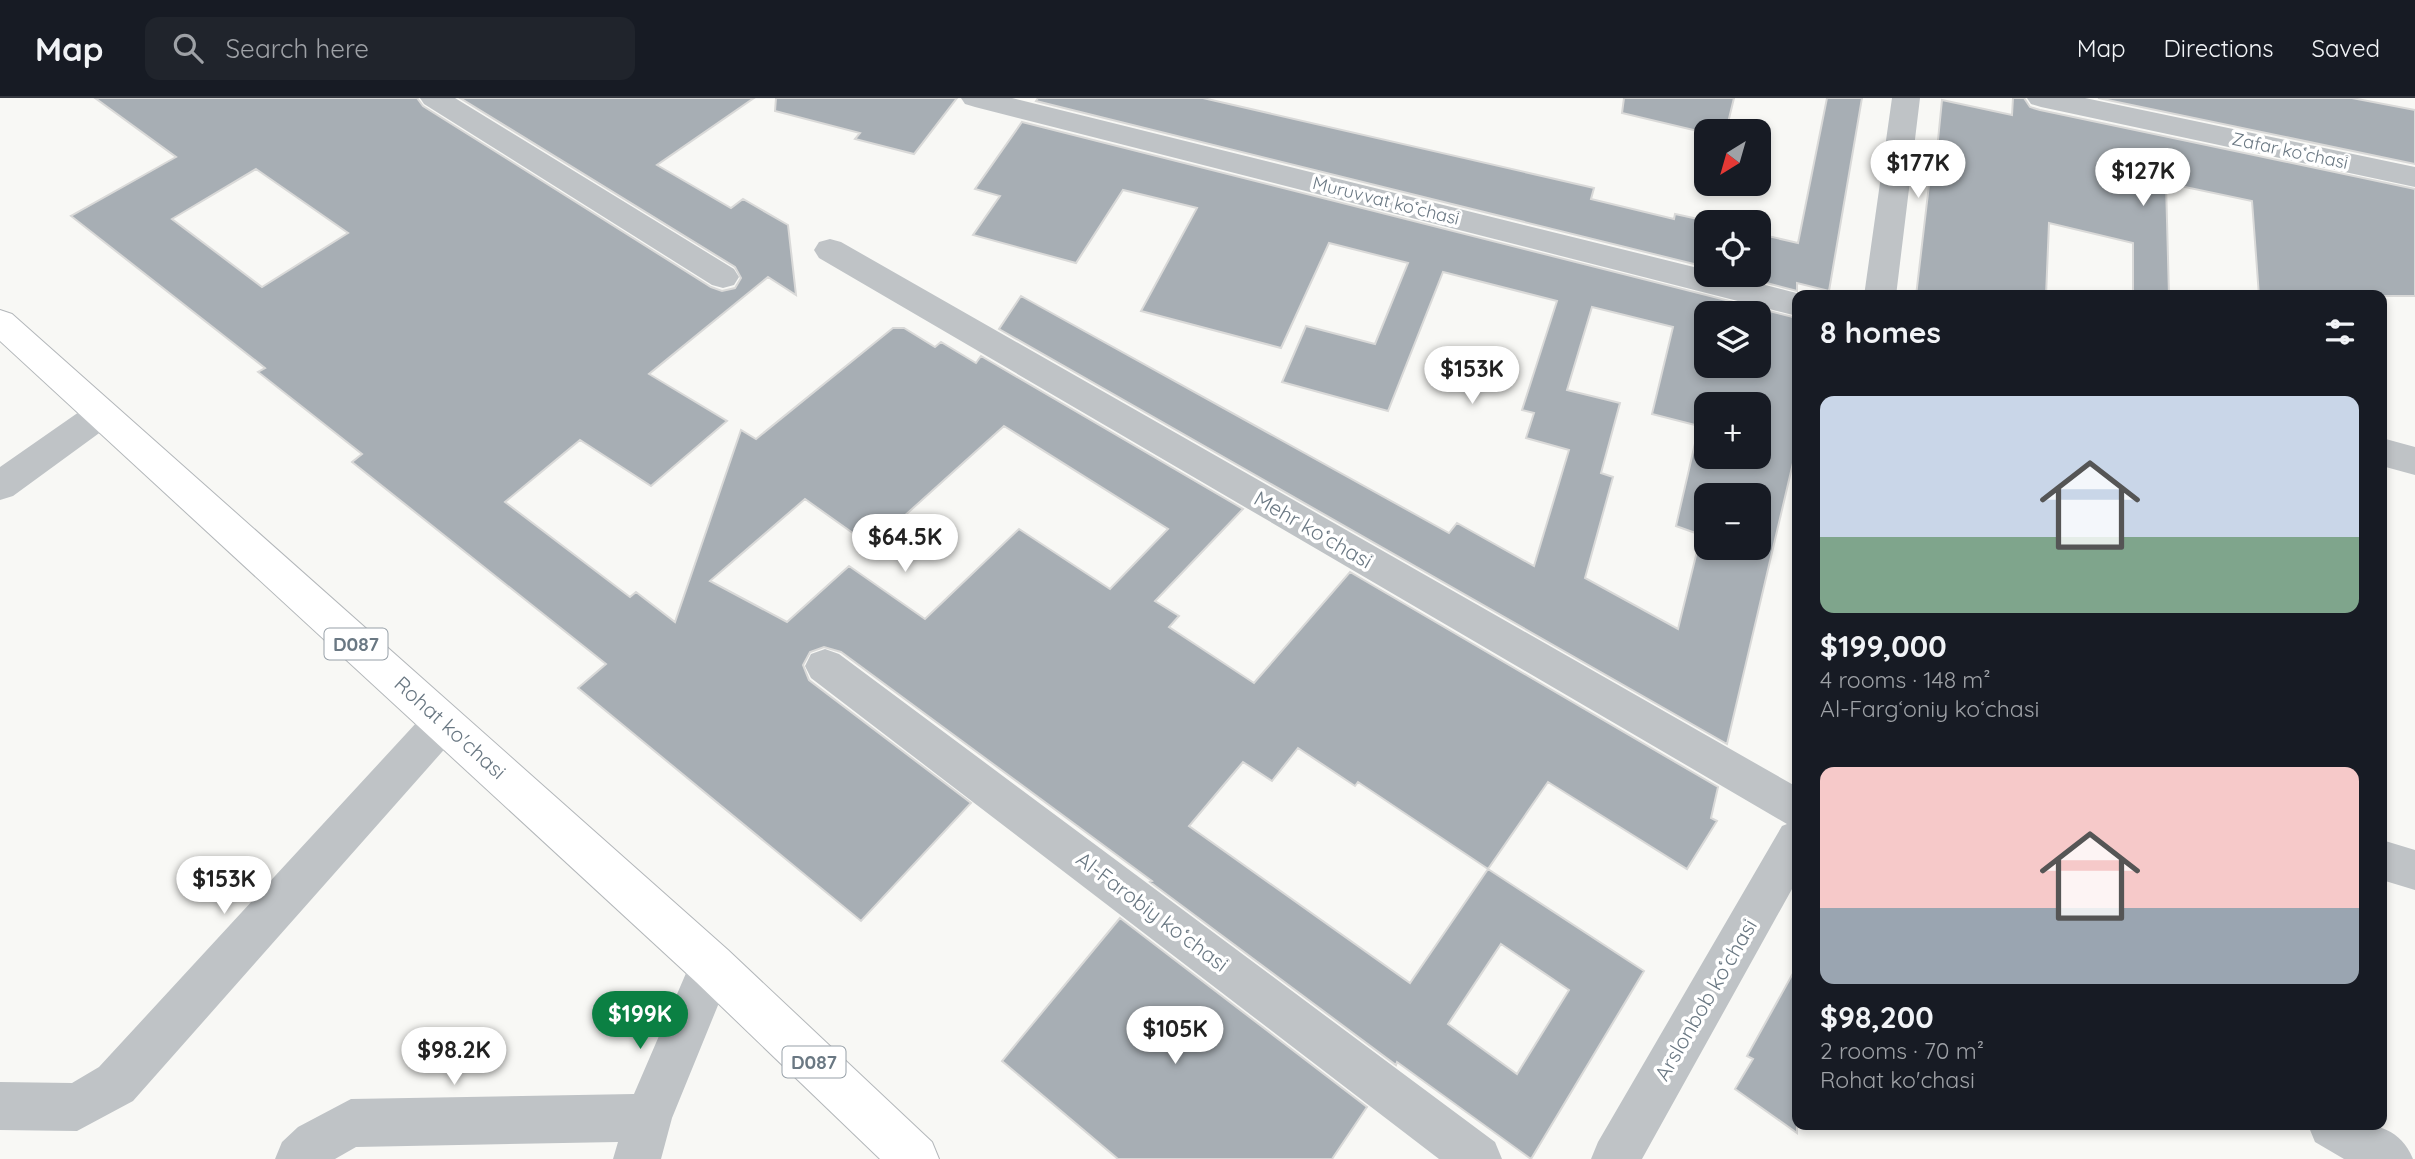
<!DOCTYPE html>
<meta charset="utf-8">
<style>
body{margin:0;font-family:Quicksand,sans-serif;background:#20242c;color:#f1f3f6;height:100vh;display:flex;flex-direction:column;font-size:26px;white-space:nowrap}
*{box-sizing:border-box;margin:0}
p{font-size:23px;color:#9ea1a6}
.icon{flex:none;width:38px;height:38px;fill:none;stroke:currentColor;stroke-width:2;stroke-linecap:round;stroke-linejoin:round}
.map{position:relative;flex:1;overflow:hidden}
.drawer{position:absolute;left:1792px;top:192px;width:595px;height:840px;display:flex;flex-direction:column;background:#171b24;border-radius:14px;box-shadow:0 4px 10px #0003}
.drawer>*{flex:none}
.needle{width:46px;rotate:217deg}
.fabs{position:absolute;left:1694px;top:21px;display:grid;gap:14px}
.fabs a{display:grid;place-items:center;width:77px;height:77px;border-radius:14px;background:#171b24;box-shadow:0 4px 10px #0003;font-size:35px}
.price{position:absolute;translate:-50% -60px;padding:0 16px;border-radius:24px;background:#fff;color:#222;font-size:23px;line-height:46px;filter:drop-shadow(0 2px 4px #0008)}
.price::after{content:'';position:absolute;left:50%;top:42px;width:21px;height:16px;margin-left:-10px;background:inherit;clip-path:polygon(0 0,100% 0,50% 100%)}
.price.current{background:#0b8043;color:#fff}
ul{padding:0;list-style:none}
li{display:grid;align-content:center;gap:14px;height:371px;padding:0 28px}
li span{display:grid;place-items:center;height:217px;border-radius:14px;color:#555}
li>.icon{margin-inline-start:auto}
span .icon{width:126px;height:126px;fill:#fffc;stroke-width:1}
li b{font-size:30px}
h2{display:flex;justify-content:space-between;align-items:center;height:84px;padding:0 28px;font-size:30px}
header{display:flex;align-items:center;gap:42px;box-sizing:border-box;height:98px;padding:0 35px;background:#171b24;border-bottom:2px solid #363941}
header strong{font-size:33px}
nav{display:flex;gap:38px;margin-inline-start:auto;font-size:24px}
.search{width:490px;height:63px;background:#20242c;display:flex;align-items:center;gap:18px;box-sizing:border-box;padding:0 24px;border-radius:14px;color:#9ea1a6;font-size:26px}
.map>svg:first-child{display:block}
.building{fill:#a7aeb4;stroke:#d9d9d8;stroke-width:2;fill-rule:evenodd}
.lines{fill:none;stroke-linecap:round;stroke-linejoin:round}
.primary-casing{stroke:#b3b7ba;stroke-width:2}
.minor{fill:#bfc3c6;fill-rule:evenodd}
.primary{fill:#fff;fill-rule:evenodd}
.labels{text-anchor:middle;stroke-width:7;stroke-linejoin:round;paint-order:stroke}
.far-street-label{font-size:18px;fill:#6a7883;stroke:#fff}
.shield{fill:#fff;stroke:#97a0a8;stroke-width:2}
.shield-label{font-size:19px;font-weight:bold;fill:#6a7883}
.street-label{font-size:21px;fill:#6a7883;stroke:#fff}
</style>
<header>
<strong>Map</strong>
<div class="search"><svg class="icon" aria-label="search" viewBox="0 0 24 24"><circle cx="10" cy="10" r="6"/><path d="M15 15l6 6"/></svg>Search here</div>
<nav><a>Map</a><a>Directions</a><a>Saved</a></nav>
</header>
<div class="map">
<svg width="2415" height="1061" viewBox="0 0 2415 1061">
<rect width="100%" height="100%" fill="#f8f8f5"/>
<!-- building -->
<path class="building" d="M95,0H417L423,8L711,189L722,193L735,190L741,180L735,169L460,0H754L657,67L731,110L743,101L788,127L796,197L768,179L649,276L727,323L651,388L580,342L505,404L630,499L636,494L675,524L741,332L756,341L893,230H904L935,249L941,244L976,265L981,258L1243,411L1155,503L1179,518L1169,529L1254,585L1350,474L1718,689L1711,720L1717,723L1687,771L1548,684L1488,771L1644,873L1531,1061L1397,964L1396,967L1150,784L1152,783L841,554L824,549L810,554L803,567L809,582L971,705L861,823L578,590L606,566L352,364L362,356L258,274L265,270L71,118L176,59ZM256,71L348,135L262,189L172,121ZM1004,328L1168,431L1110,491L1019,431L925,521L849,468L787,524L710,483L805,401L871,448ZM1298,650L1355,688L1358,684L1488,771L1410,885L1189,728L1243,664L1272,683ZM1501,846L1569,892L1517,976L1448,926Z
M776,0H957L914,56L855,41L860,35L775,13Z
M1038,0H1203L1594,90L1591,101L1674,121L1675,116L1712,124H1706V169L1036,3Z
M1624,0H1734L1726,33L1706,35L1622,15Z
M1827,0H1862L1829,193L1797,185V193L1736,177H1759V136L1798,145Z
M2013,0H2024L2030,9L2040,12L2415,91V198H2259L2252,103L2166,85L2169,198H2133V145L2049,125L2046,198H1916L1932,61L1936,62L1942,2L2012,17Z
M2098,0H2352L2415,12V66Z
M1022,24L1797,220V348L1727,646L999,231L1021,198L1449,435L1457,425L1534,468L1569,352L1526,340L1534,315L1522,312L1557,203L1443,174L1388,313L1282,284L1306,228L1375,246L1408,165L1329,145L1281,250L1141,213L1197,110L1123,92L1076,165L973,137L1000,98L975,91ZM1592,209L1673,229L1652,316L1699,328L1676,428L1701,437L1678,531L1585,480L1613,379L1601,375L1620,305L1567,292ZM1706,215H1759V268H1706ZM1706,306H1759V359H1706ZM1706,397H1759V450H1706Z
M1120,820L1367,1009L1332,1061H1118L1002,963Z
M1797,868V1035L1735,991L1753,961L1747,958Z"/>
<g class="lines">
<defs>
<path id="primary" d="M0,212L12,216L728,852L932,1044L939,1061H880L696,884L0,243Z"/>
</defs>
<!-- primary casing -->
<use href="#primary" class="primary-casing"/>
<!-- minor -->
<path class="minor" d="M420,0H455L734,171L739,179L734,187L723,190L712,187L424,6Z
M961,0H1012L1706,172V177H1726L1808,198H1797V218L975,9L965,6Z
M1892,0H1920L1896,198H1864Z
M2027,0H2085L2415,69V89L2041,9L2031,6Z
M830,141L841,144L1797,689V782L1642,1061H1591L1598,1044L1782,728L1787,726L819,160L814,152L819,144Z
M101,303L113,307L118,316L113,325L13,398L0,402V369L89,307Z
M2382,340L2415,349V377L2382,368Z
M825,551L839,556L1495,1044L1502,1061H1439L811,580L805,568L811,556Z
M443,606L457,611L463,624L457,637L133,1003L77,1033L0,1032V984L72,985L99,969L429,611Z
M2382,742L2415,752V792L2382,782Z
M712,846L728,852L734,868L672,1020L661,1061H613L618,1044L356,1049L335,1061H275L282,1044L298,1029L351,1001L634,996L696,852Z
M2308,1027C2349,1027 2395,1016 2413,1061H2344L2315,1044Z"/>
<!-- primary -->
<use href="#primary" class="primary"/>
</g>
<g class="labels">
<!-- far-street labels -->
<g class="far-street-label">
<text transform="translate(2290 53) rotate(12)" y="6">Zafar koʻchasi</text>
<text transform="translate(1386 103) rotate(14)" y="6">Muruvvat koʻchasi</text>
</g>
<!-- shield labels -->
<g class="shield">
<rect x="324.5" y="530.5" width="63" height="31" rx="5"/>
<rect x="782.5" y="948.5" width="63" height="31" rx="5"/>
</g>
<g class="shield-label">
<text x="356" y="553">D087</text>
<text x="814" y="971">D087</text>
</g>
<!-- street labels -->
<g class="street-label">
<text transform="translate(1313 432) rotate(30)" y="7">Mehr koʻchasi</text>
<text transform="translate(450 630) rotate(42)" y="7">Rohat ko'chasi</text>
<text transform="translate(1152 814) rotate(37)" y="7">Al-Farobiy koʻchasi</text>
<text transform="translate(1706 902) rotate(-60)" y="7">Arslonbob koʻchasi</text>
</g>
</g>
</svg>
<div class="fabs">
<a><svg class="needle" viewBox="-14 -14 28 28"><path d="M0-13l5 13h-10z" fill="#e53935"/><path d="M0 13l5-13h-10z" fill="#9ea1a6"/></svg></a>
<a><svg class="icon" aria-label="locate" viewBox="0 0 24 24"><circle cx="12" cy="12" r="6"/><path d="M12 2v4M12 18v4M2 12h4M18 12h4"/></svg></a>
<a><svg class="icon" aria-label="layers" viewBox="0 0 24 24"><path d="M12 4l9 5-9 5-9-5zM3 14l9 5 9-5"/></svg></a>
<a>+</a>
<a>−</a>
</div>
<b class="price" style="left:1918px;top:102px">$177K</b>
<b class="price" style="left:2143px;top:110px">$127K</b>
<b class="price" style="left:1472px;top:308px">$153K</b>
<b class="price" style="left:905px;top:476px">$64.5K</b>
<b class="price" style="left:224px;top:818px">$153K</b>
<b class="price current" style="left:640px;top:953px">$199K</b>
<b class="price" style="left:1175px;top:968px">$105K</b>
<b class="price" style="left:454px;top:989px">$98.2K</b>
<section class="drawer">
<h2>8 homes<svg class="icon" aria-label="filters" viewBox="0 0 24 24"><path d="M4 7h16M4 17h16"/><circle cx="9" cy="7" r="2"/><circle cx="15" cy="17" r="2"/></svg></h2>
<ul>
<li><span style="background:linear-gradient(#c9d6e8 65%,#7fa58c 0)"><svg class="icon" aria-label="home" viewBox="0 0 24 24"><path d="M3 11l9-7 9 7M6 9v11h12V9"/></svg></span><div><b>$199,000</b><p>4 rooms · 148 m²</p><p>Al-Fargʻoniy koʻchasi</p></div></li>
<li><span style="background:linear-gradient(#f6c9c9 65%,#9aa5b1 0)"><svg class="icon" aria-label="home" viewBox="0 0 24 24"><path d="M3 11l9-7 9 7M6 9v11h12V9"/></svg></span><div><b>$98,200</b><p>2 rooms · 70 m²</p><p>Rohat ko'chasi</p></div></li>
</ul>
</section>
</div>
